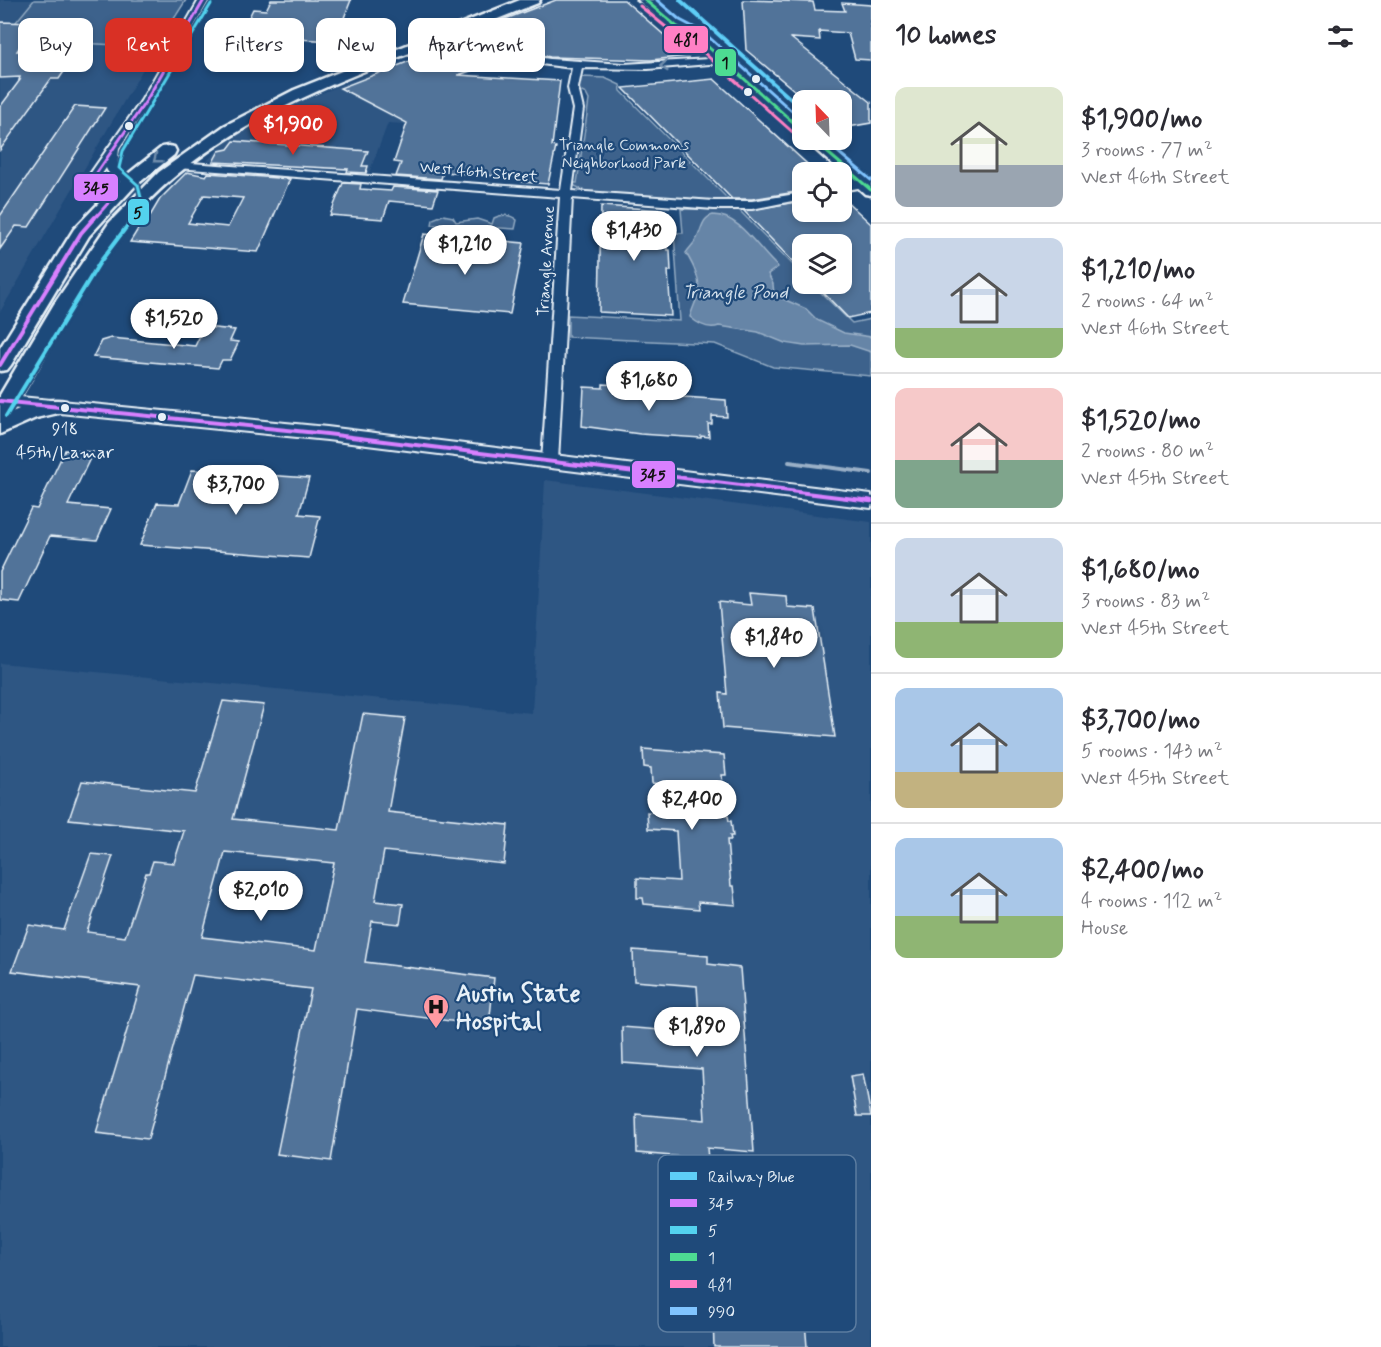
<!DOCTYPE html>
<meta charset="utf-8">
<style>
body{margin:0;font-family:Mynerve,sans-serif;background:#f2f2f3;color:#2b2b33;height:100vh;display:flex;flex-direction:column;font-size:22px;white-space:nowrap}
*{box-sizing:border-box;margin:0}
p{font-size:20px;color:#7c7c81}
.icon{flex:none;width:33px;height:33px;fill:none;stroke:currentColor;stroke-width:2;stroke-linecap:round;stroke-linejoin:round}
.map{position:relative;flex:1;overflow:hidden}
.side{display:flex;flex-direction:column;background:#fff;width:510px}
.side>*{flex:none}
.banner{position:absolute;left:18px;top:18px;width:570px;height:54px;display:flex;gap:12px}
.needle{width:39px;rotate:337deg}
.buttons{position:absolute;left:792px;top:90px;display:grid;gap:12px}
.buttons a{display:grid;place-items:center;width:60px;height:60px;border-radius:12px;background:#fff;box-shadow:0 3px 9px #0003;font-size:30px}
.price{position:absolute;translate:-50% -51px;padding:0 14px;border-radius:21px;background:#fff;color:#222;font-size:20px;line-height:39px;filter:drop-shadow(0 2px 3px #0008)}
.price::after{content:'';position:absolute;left:50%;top:36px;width:18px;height:14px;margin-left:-9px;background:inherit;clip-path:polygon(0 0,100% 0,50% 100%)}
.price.active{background:#d93025;color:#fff}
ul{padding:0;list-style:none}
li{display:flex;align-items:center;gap:18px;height:150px;padding:0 24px}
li+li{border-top:2px solid #e1e1e2}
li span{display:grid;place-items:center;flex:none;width:168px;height:120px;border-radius:12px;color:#555}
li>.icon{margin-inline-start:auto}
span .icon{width:72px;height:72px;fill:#fffc;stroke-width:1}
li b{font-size:26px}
h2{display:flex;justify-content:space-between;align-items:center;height:72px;padding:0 24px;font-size:26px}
.chip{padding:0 21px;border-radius:12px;background:#fff;box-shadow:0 3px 9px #0003;font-size:21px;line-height:54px}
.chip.active{background:#d93025;color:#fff}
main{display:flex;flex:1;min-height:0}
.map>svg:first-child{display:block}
.built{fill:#2e5683}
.green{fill:#3c628c;stroke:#92aac2;stroke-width:1.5}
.water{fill:#6685a7;stroke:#9ab0c7;stroke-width:1.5}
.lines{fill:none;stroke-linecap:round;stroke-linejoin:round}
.stream{stroke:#9ab0c7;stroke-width:4}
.building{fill:#517399;stroke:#e8f1f8;stroke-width:1.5;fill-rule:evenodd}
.minor-casing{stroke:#e8f1f8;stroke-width:4}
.secondary-casing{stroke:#e8f1f8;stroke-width:4}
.primary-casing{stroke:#e8f1f8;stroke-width:5}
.minor{fill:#1f4a7a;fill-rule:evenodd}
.secondary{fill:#1f4a7a;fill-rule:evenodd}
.primary{fill:#1f4a7a;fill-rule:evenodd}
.bus-1-far2-casing{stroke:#1f4a7a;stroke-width:6}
.bus-1-far1-casing{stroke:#1f4a7a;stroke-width:8}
.bus-1-casing{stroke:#1f4a7a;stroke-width:9}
.bus-2-far1-casing{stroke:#1f4a7a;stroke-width:6}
.bus-2-casing{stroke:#1f4a7a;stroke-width:8}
.bus-3-casing{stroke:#1f4a7a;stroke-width:6}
.bus-4-casing{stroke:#1f4a7a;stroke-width:6}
.bus-5-casing{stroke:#1f4a7a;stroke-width:6}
.bus-1-far2{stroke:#d880ff;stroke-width:3}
.bus-1-far1{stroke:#d880ff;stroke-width:4}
.bus-1{stroke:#d880ff;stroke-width:4.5}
.bus-2-far1{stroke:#53d2ee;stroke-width:3}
.bus-2{stroke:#53d2ee;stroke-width:4}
.bus-3{stroke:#4ddb92;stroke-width:3}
.bus-4{stroke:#ff80c5;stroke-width:3}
.bus-5{stroke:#80c4ff;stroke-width:3}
.rail-1-casing{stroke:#1f4a7a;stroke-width:7}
.rail-1{stroke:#5ecef7;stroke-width:4}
.oneway{stroke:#6f8dac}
.bus-dot{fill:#e8f1f8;stroke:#1f4a7a;stroke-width:2}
.labels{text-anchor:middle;stroke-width:4.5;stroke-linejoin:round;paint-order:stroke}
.far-park-label{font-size:16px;fill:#d7e3ed;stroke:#1f4a7a}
.far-street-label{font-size:16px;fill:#e8f1f8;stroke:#1f4a7a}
.far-water-label{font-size:18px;font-style:italic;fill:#d4e1ec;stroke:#1f4a7a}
.bus-label{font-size:18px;fill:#e8f1f8;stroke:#1f4a7a}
.near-poi-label{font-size:24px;font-weight:bold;fill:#e8f1f8;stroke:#1f4a7a;text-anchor:start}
.key{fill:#1f4a7a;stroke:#5b7ca0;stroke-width:1.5}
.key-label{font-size:16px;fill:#e8f1f8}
.line-badge{stroke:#1f4a7a;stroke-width:2}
.pale-badge-label{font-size:16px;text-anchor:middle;font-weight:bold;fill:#111}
</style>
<main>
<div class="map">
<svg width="871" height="1347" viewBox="0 0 871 1347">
<rect width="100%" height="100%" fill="#1f4a7a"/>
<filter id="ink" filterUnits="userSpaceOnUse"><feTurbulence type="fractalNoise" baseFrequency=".0167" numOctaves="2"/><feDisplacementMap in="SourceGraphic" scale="12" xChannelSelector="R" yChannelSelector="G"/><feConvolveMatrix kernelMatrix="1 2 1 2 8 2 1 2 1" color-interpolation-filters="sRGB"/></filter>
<g filter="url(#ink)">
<!-- built -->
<path class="built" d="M0,0H34L2,39L156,47L0,312Z
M386,66L445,95L458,127L388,123L369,173L207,161L228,139L282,110Z
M545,480L871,522V1347H0V663L532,713Z"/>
<!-- green -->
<path class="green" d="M34,0H186L156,47L2,39Z
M583,77L605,78L620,85L621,91L730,201L713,202L587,192L573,185V183H577L589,100L586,94L578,90L579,79Z
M681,209L739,210L802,274V284H812L852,323L871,319V376L773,367L715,344L568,337V315L680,321L674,233H683Z
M443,215L453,217L456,222L477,219L492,224L494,218C501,214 510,214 517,220L515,229L485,227L481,232H465L462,225H432L433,219Z"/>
<!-- water -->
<path class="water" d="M713,215C741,215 758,250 778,267L768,274L773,284L774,295L806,309L817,320L844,333L871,337V352L850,345L804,346L785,343L758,332L719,326C708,330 698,324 690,317C692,309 696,302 698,294C702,281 693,265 686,253C689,248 693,245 696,240C702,231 701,218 713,215Z"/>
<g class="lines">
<!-- stream -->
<path class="stream" d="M789,462L871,473"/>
</g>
<!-- building -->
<path class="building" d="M271,0H351L335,41L278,38L281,33L243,29L253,9L266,10Z
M556,0H624L688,56L651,60L550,57L528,52L509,43L500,46L468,33Z
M743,0L813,2L815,10L845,11L842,3L871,5V60L855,59L848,33L819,31L820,40L791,38L871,102V123L842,128V100H806L746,50Z
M0,22L35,23L17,51L76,54L59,79H51L0,150V107L20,80H19L20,77L0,78Z
M428,54L471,71L458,75L560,81L552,146L556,147L548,184L522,182L523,178L443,172L441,179L396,176L401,163L394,162L407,123L340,88Z
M714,79L816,172H802V191L752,199H732L623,88Z
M75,106L105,108L29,227L16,226L0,249V216Z
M234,141L368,151L362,166H368L366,173L347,172L348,169L213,162L219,151L228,149Z
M187,172L206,176L208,173L290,179L258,252L130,242L146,216H150L160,199ZM204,195L243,198L228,227L188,223Z
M343,183L361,184L360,189L391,191L393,187L438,190L433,205L389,201L383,219L330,215Z
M842,197L871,224V313L848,318L815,284H842V244H802V271L744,211L802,201V212H842Z
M601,206L665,210L667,250H670L671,271H668L671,316L599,312Z
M424,234L455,237L451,252L488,255L491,240L524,243L510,314L403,304Z
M204,327L235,330L230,341L238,342L237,346L230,360H222L218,368L93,357L101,341L111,338L195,346Z
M603,384L642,387L641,394L726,400L727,417L712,416V424H708L709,437L701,436V438L640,434L582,426L584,387L603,388Z
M65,450L93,452L68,505L111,509L97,540L50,536L19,602L0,600V572L31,508L37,509Z
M192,470L309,478L299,514L320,516L309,558L140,545L157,503L179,504Z
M749,593L786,596L787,607L815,609L835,737L723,728L720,693L727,694L719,602L751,605Z
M223,701L264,705L233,819L339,830L363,714L405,718L388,812L508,825L504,864L384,851L375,901L403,904L400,924L372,921L365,962L494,978L489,1026L357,1009L331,1161L277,1154L311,989L193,975L148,1139L96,1133L140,987L12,971L29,925L64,930L91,854L113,856L87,932L125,937L146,873H149L153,861L174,863L184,831L69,819L82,781L195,793ZM225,852L334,863L316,950L202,937Z
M643,749L724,755L726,775H722L726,816H728L729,821H731L733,836H730L731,840H727L731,886H734L736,905L698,902L699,909L644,904L643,898H637V878L679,881L676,831L648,829L647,812L676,814L674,785L652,783L651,768L644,767Z
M633,950L708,956V964L740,968L754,1152L707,1148L708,1159L637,1153L636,1114L705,1120L702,1069L623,1063L622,1027L700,1033L697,986L634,981Z
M863,1074L871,1116H857L850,1076Z
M751,1302L804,1309L807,1347H714L713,1318L753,1322Z"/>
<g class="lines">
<defs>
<path id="minor" d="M199,0H209L151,101L119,148L117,169L135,182L133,184C124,186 109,177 106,168L102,174L100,185L117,200L111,204L88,186L90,174L141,101Z
M419,28L516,54L550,59L624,64L726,58V62L722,63L648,69L582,68L578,88L583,109L572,191L714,201H752L802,193V199L752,209H714L572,198L558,461L555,465H545L542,461L560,197L177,168L171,165L177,162L561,190L573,109L568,88L572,68L525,62L429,39L416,33V29Z
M864,180L870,184L868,186L842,191V185Z"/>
<path id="secondary" d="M0,395L327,427L871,494V508L327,440L0,407Z"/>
<path id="primary" d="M520,0H540L538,3C490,22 442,41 394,59C294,99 189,144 121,232C78,288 48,354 10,413C25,406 49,397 66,401L69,406L66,411L36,418L0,434V395L54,304L109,223L159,172L224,126L294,90Z
M638,0H654L681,23L703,35L802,122V135L796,134L693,41L671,29Z
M805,140H822L871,181V195L865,194Z
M168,146L174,147L176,151L174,155L135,186L89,236L11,365L7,370L0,371V348L74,229L123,178L162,147Z"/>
</defs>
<!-- minor casing -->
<use href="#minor" class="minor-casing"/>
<!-- secondary casing -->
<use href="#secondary" class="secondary-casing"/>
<!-- primary casing -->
<use href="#primary" class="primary-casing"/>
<!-- minor -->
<use href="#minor" class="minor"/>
<!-- secondary -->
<use href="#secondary" class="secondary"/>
<!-- primary -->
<use href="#primary" class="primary"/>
<defs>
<path id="bus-1-far2" d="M94,219L111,200L94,186L96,174L146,101L204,0"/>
<path id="bus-1-far1" d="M0,365L81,233L95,217
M0,401L327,434L871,501"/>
<path id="bus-1" d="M865,500L871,501"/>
<path id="bus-2-far1" d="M133,219L143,206L138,185L119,168L123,151L211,4"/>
<path id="bus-2" d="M6,416L100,262L134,217"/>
<path id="bus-3" d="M645,0L676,26L698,38L802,130
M813,140L871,190"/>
<path id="bus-4" d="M640,6L672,32L694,44L797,136"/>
<path id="bus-5" d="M657,0L680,20L703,32L802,120
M824,140L871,180"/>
</defs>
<!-- bus-1-far2 casing -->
<use href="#bus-1-far2" class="bus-1-far2-casing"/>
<!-- bus-1-far1 casing -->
<use href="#bus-1-far1" class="bus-1-far1-casing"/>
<!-- bus-1 casing -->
<use href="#bus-1" class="bus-1-casing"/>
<!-- bus-2-far1 casing -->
<use href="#bus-2-far1" class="bus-2-far1-casing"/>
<!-- bus-2 casing -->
<use href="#bus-2" class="bus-2-casing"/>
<!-- bus-3 casing -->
<use href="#bus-3" class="bus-3-casing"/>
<!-- bus-4 casing -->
<use href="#bus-4" class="bus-4-casing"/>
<!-- bus-5 casing -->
<use href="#bus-5" class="bus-5-casing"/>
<!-- bus-1-far2 -->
<use href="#bus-1-far2" class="bus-1-far2"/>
<!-- bus-1-far1 -->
<use href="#bus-1-far1" class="bus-1-far1"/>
<!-- bus-1 -->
<use href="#bus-1" class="bus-1"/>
<!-- bus-2-far1 -->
<use href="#bus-2-far1" class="bus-2-far1"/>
<!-- bus-2 -->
<use href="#bus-2" class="bus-2"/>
<!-- bus-3 -->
<use href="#bus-3" class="bus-3"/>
<!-- bus-4 -->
<use href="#bus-4" class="bus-4"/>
<!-- bus-5 -->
<use href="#bus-5" class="bus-5"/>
<defs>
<path id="rail-1" d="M680,0L802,109"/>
</defs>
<!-- rail-1 casing -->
<use href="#rail-1" class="rail-1-casing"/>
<!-- rail-1 -->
<use href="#rail-1" class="rail-1"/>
</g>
<!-- one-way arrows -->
<defs><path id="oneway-chevron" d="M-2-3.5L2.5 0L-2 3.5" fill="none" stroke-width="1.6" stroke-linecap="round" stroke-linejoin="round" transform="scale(1.5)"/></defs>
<g class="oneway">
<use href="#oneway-chevron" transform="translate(664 66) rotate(176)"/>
<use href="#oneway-chevron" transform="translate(157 159) rotate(142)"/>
</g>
</g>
<!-- icons -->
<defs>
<symbol id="hospital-pin" viewBox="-11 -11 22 30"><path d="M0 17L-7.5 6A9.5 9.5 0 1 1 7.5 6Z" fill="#ff9aa2" stroke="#1f4a7a"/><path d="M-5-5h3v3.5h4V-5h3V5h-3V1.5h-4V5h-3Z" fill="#111"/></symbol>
</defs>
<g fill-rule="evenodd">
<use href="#hospital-pin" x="421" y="992" width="30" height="40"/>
</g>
<!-- markers -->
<g class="bus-dot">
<circle cx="756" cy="79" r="5"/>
<circle cx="748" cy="92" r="5"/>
<circle cx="129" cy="126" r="5"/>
<circle cx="65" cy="408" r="5"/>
<circle cx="162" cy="417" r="5"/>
</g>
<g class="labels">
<!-- far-park labels -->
<g class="far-park-label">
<text x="624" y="150">Triangle Commons<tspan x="624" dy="18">Neighborhood Park</tspan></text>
</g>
<!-- far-street labels -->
<g class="far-street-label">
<text transform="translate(479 171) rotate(5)" y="6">West 46th Street</text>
<text transform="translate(545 261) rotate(-87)" y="6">Triangle Avenue</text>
</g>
<!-- far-water labels -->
<g class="far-water-label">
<text x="735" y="298">Triangle Pond</text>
</g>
<!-- bus labels -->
<g class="bus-label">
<text x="65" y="435">918<tspan x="65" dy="23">45th/Lamar</tspan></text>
</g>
<!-- near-poi labels -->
<g class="near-poi-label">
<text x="456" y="1001">Austin State<tspan x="456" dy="28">Hospital</tspan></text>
</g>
</g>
<!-- legend -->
<rect x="658" y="1155" width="198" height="177" rx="9" class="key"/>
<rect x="670" y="1172" width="27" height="8" fill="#5ecef7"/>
<rect x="670" y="1199" width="27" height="8" fill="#d880ff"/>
<rect x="670" y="1226" width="27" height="8" fill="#53d2ee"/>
<rect x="670" y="1253" width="27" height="8" fill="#4ddb92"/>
<rect x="670" y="1280" width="27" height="8" fill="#ff80c5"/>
<rect x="670" y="1307" width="27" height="8" fill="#80c4ff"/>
<g class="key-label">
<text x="708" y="1182">Railway Blue</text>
<text x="708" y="1209">345</text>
<text x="708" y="1236">5</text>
<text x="708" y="1263">1</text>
<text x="708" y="1290">481</text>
<text x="708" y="1317">990</text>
</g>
<g class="line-badge">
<rect x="663" y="25" width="46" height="29" rx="6" fill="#ff80c5"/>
<rect x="714" y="48" width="23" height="29" rx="6" fill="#4ddb92"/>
<rect x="73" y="173" width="46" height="29" rx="6" fill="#d880ff"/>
<rect x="127" y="198" width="23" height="28" rx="6" fill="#53d2ee"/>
<rect x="631" y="460" width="45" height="29" rx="6" fill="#d880ff"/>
</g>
<g class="pale-badge-label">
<text x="686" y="45">481</text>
<text x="725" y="68">1</text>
<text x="96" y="193">345</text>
<text x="138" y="218">5</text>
<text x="653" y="480">345</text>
</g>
</svg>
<div class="buttons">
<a><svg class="needle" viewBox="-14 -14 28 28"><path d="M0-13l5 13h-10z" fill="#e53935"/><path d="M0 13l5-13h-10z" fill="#7c7c81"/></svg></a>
<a><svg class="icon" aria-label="locate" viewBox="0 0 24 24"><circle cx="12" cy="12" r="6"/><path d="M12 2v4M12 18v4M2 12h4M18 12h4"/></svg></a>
<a><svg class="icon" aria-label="layers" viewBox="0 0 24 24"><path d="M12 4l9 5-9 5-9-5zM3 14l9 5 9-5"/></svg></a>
</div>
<b class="price active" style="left:293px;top:156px">$1,900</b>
<b class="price" style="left:634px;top:262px">$1,430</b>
<b class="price" style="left:465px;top:276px">$1,210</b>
<b class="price" style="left:174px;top:350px">$1,520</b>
<b class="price" style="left:649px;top:412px">$1,680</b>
<b class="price" style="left:236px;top:516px">$3,700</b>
<b class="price" style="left:774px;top:669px">$1,840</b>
<b class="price" style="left:692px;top:831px">$2,400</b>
<b class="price" style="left:261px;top:922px">$2,010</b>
<b class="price" style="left:697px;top:1058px">$1,890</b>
<div class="banner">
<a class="chip">Buy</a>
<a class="chip active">Rent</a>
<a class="chip">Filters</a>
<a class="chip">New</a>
<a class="chip">Apartment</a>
</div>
</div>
<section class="side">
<h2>10 homes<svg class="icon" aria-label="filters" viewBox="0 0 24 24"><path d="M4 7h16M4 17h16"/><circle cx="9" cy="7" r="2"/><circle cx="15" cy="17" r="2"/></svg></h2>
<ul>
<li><span style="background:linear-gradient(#dfe7d0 65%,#9aa5b1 0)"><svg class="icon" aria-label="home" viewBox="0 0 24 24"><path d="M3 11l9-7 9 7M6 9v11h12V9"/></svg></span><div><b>$1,900/mo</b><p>3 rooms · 77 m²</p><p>West 46th Street</p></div></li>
<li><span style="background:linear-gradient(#c9d6e8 75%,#8fb573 0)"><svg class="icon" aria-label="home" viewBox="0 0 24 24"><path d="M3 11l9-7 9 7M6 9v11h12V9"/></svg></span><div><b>$1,210/mo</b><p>2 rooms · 64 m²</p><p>West 46th Street</p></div></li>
<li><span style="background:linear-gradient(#f6c9c9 60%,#7fa58c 0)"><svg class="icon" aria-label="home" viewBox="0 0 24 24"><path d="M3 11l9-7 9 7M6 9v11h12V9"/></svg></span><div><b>$1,520/mo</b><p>2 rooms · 80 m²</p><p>West 45th Street</p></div></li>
<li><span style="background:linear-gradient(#c9d6e8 70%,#8fb573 0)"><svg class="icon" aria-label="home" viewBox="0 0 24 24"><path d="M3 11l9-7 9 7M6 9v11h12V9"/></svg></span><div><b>$1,680/mo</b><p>3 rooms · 83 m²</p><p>West 45th Street</p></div></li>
<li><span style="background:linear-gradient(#a9c7e8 70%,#c2b280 0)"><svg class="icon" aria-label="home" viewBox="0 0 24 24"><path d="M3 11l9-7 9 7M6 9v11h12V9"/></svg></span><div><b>$3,700/mo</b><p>5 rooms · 143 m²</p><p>West 45th Street</p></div></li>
<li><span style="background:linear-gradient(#a9c7e8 65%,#8fb573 0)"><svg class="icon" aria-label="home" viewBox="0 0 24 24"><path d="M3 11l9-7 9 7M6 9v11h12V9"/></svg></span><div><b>$2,400/mo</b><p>4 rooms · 112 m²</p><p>House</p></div></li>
</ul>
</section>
</main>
